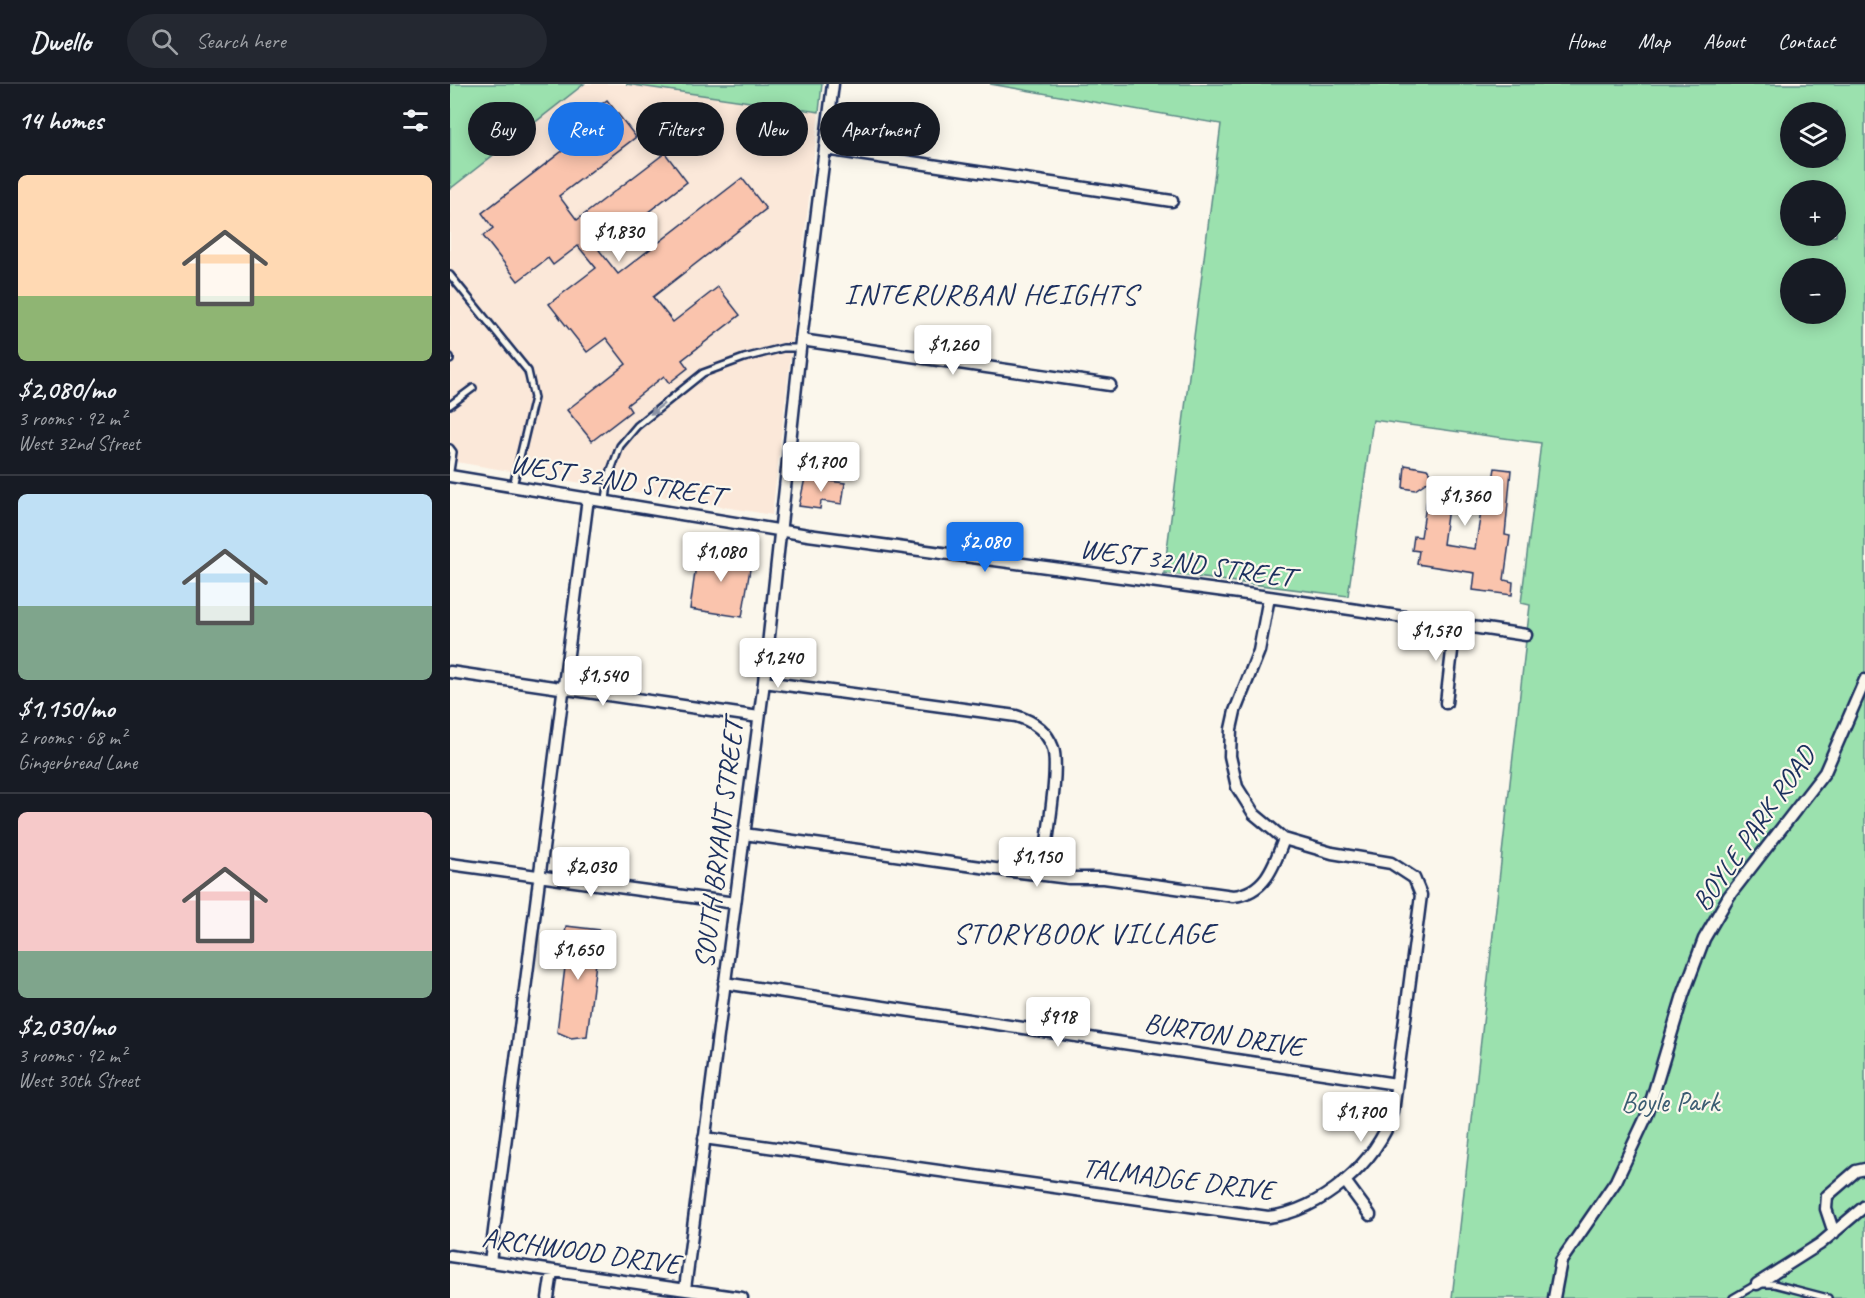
<!DOCTYPE html>
<meta charset="utf-8">
<style>
body{margin:0;font-family:Caveat,sans-serif;background:#242831;color:#f1f3f6;height:100vh;display:flex;flex-direction:column;font-size:22px;white-space:nowrap}
*{box-sizing:border-box;margin:0}
p{font-size:20px;color:#9ea1a6}
.icon{flex:none;width:33px;height:33px;fill:none;stroke:currentColor;stroke-width:2;stroke-linecap:round;stroke-linejoin:round}
.map{position:relative;flex:1;overflow:hidden}
.details{display:flex;flex-direction:column;background:#171b24;width:450px}
.details>*{flex:none}
.top-card{position:absolute;left:18px;top:18px;width:570px;height:54px;display:flex;gap:12px}
.tools{position:absolute;left:1330px;top:18px;display:grid;gap:12px}
.tools a{display:grid;place-items:center;width:66px;height:66px;border-radius:50%;background:#171b24;box-shadow:0 3px 15px #0003;font-size:30px}
.price{position:absolute;translate:-50% -51px;padding:0 14px;border-radius:6px;background:#fff;color:#222;font-size:20px;line-height:39px;filter:drop-shadow(0 2px 3px #0008)}
.price::after{content:'';position:absolute;left:50%;top:36px;width:18px;height:14px;margin-left:-9px;background:inherit;clip-path:polygon(0 0,100% 0,50% 100%)}
.price.selected{background:#1a73e8;color:#fff}
ul{padding:0;list-style:none}
li{display:grid;align-content:center;gap:12px;height:318px;padding:0 18px}
li+li{border-top:2px solid #363941}
li span{display:grid;place-items:center;height:186px;border-radius:9px;color:#555}
li>.icon{margin-inline-start:auto}
span .icon{width:108px;height:108px;fill:#fffc;stroke-width:1}
li b{font-size:26px}
h2{display:flex;justify-content:space-between;align-items:center;height:72px;padding:0 18px;font-size:26px}
.chip{padding:0 21px;border-radius:27px;background:#171b24;box-shadow:0 3px 15px #0003;font-size:21px;line-height:54px}
.chip.selected{background:#1a73e8;color:#fff}
header{display:flex;align-items:center;gap:36px;box-sizing:border-box;height:84px;padding:0 30px;background:#171b24;border-bottom:2px solid #363941}
header strong{font-size:28px}
nav{display:flex;gap:33px;margin-inline-start:auto;font-size:21px}
.search{width:420px;height:54px;background:#242831;display:flex;align-items:center;gap:15px;box-sizing:border-box;padding:0 21px;border-radius:33px;color:#9ea1a6;font-size:22px}
main{display:flex;flex:1;min-height:0}
.map>svg:first-child{display:block}
.built{fill:#fbe8d9}
.green{fill:#9be1ae;stroke:#5b8886;stroke-width:1.5;fill-rule:evenodd}
.building{fill:#fac4ad;stroke:#1b2f5e;stroke-width:1.5;fill-rule:evenodd}
.lines{fill:none;stroke-linecap:round;stroke-linejoin:round}
.service-casing{stroke:#1b2f5e;stroke-width:10}
.minor-casing{stroke:#1b2f5e;stroke-width:15}
.service{stroke:#fbf7ec;stroke-width:5}
.minor{stroke:#fbf7ec;stroke-width:10}
.oneway{fill:#8b93a5}
.labels{text-anchor:middle;stroke-width:4.5;stroke-linejoin:round;paint-order:stroke}
.street-label{font-size:28px;fill:#1b2f5e;stroke:#fbf7ec}
.park-label{font-size:28px;fill:#3b5c72;stroke:#fbf7ec}
.neighbourhood-label{font-size:30px;letter-spacing:1.5px;fill:#1b2f5e;stroke:#fbf7ec}
</style>
<header>
<strong>Dwello</strong>
<div class="search"><svg class="icon" aria-label="search" viewBox="0 0 24 24"><circle cx="10" cy="10" r="6"/><path d="M15 15l6 6"/></svg>Search here</div>
<nav><a>Home</a><a>Map</a><a>About</a><a>Contact</a></nav>
</header>
<main>
<section class="details">
<h2>14 homes<svg class="icon" aria-label="filters" viewBox="0 0 24 24"><path d="M4 7h16M4 17h16"/><circle cx="9" cy="7" r="2"/><circle cx="15" cy="17" r="2"/></svg></h2>
<ul>
<li><span style="background:linear-gradient(#ffd9b3 65%,#8fb573 0)"><svg class="icon" aria-label="home" viewBox="0 0 24 24"><path d="M3 11l9-7 9 7M6 9v11h12V9"/></svg></span><div><b>$2,080/mo</b><p>3 rooms · 92 m²</p><p>West 32nd Street</p></div></li>
<li><span style="background:linear-gradient(#bfe0f5 60%,#7fa58c 0)"><svg class="icon" aria-label="home" viewBox="0 0 24 24"><path d="M3 11l9-7 9 7M6 9v11h12V9"/></svg></span><div><b>$1,150/mo</b><p>2 rooms · 68 m²</p><p>Gingerbread Lane</p></div></li>
<li><span style="background:linear-gradient(#f6c9c9 75%,#7fa58c 0)"><svg class="icon" aria-label="home" viewBox="0 0 24 24"><path d="M3 11l9-7 9 7M6 9v11h12V9"/></svg></span><div><b>$2,030/mo</b><p>3 rooms · 92 m²</p><p>West 30th Street</p></div></li>
</ul>
</section>
<div class="map">
<svg width="1415" height="1214" viewBox="0 0 1415 1214">
<rect width="100%" height="100%" fill="#fbf7ec"/>
<filter id="ink" filterUnits="userSpaceOnUse"><feTurbulence type="fractalNoise" baseFrequency=".0167" numOctaves="2"/><feDisplacementMap in="SourceGraphic" scale="12" xChannelSelector="R" yChannelSelector="G"/><feConvolveMatrix kernelMatrix="1 2 1 2 8 2 1 2 1" color-interpolation-filters="sRGB"/></filter>
<g filter="url(#ink)">
<!-- built -->
<path class="built" d="M0,0H176L369,28L322,431L0,377Z"/>
<!-- green -->
<path class="green" d="M0,0H134L0,105Z
M176,0H372L369,28Z
M540,0H1415V1214H1002L1080,521L1071,519L1091,359L923,336L898,512L714,489L771,40ZM1341,28H1386V74H1341ZM1341,106H1386V152H1341ZM1341,184H1386V230H1341Z"/>
<!-- building -->
<path class="building" d="M157,16L186,53L109,112L127,136L215,69L237,98L149,166L168,190L292,94L316,125L203,213L223,238L268,203L290,231L232,276L238,284L219,299L214,292L177,321L181,327L142,357L117,326L176,280L156,254L137,268L99,220L146,184L128,162L103,181L98,174L68,197L33,152L43,144L32,129L129,54L121,44Z
M955,381L977,385L984,393L1042,402L1045,384L1061,386L1055,451L1060,452L1054,496L1063,498L1062,511L1023,506L1025,489L967,480L969,467L962,466L964,452L971,453L980,396L965,406L953,404ZM999,417L1032,422L1025,465L993,460Z
M355,394L395,399L392,420L371,417L370,425L349,422Z
M248,466L302,473L292,533L240,525Z
M116,842L150,846L137,952L121,954L107,948L116,875L112,874Z"/>
<g class="lines">
<defs>
<path id="service" d="M0,191L78,287L84,314L63,402
M0,273V276
M0,321L23,304
M0,364L3,368L0,387
M156,416L159,392L170,362L187,342L253,289L294,274L333,264H350
M1283,1214L1307,1200H1324L1378,1214"/>
<path id="minor" d="M375,65L722,117
M351,256L660,301
M0,392L358,451L819,513L1076,551
M0,588L309,633
M314,598L566,632C583,637 597,647 603,664C610,687 595,762 593,791
M996,619L1005,541
M294,750L545,785L619,794H654L783,812C815,809 824,782 834,755
M0,780L285,819
M274,899L946,1000
M254,1054L818,1133C870,1128 928,1078 943,1028L971,811L964,794L941,779L882,769L834,755L804,730L787,703L780,672L781,645L785,627L809,567L819,513
M895,1097L920,1131
M1384,1149L1376,1125L1377,1112L1406,1087L1415,1085
M0,1172L292,1214
M40,1178L138,414
M1307,1200L1370,1160L1415,1122
M235,1205L314,598L351,256L383,0
M98,1214L102,1188
M1104,1214L1111,1177L1166,1097L1197,1031L1233,911L1254,855L1279,812L1375,688L1415,596"/>
</defs>
<!-- service casing -->
<use href="#service" class="service-casing"/>
<!-- minor casing -->
<use href="#minor" class="minor-casing"/>
<!-- service -->
<use href="#service" class="service"/>
<!-- minor -->
<use href="#minor" class="minor"/>
</g>
<!-- one-way arrows -->
<defs><path id="oneway-solid" d="M-6-.8H1V-3.2L6.5 0L1 3.2V.8H-6Z" transform="scale(1.5)"/></defs>
<use class="oneway" href="#oneway-solid" transform="translate(207 325) rotate(142)"/>
</g>
<g class="labels">
<!-- street labels -->
<g class="street-label">
<text transform="translate(167 395) rotate(9)" y="10">WEST 32ND STREET</text>
<text transform="translate(737 478) rotate(8)" y="10">WEST 32ND STREET</text>
<text transform="translate(1303 744) rotate(-55)" y="10">BOYLE PARK ROAD</text>
<text transform="translate(268 760) rotate(-83)" y="10">SOUTH BRYANT STREET</text>
<text transform="translate(774 950) rotate(9)" y="10">BURTON DRIVE</text>
<text transform="translate(728 1094) rotate(7)" y="10">TALMADGE DRIVE</text>
<text transform="translate(131 1166) rotate(8)" y="10">ARCHWOOD DRIVE</text>
</g>
<!-- park labels -->
<g class="park-label">
<text x="1220" y="1027">Boyle Park</text>
</g>
<!-- neighbourhood labels -->
<g class="neighbourhood-label">
<text x="541" y="220">INTERURBAN HEIGHTS</text>
<text x="635" y="859">STORYBOOK VILLAGE</text>
</g>
</g>
</svg>
<div class="tools">
<a><svg class="icon" aria-label="layers" viewBox="0 0 24 24"><path d="M12 4l9 5-9 5-9-5zM3 14l9 5 9-5"/></svg></a>
<a>+</a>
<a>−</a>
</div>
<b class="price" style="left:169px;top:179px">$1,830</b>
<b class="price" style="left:503px;top:292px">$1,260</b>
<b class="price" style="left:371px;top:409px">$1,700</b>
<b class="price" style="left:1015px;top:443px">$1,360</b>
<b class="price selected" style="left:535px;top:489px">$2,080</b>
<b class="price" style="left:271px;top:499px">$1,080</b>
<b class="price" style="left:986px;top:578px">$1,570</b>
<b class="price" style="left:328px;top:605px">$1,240</b>
<b class="price" style="left:153px;top:623px">$1,540</b>
<b class="price" style="left:587px;top:804px">$1,150</b>
<b class="price" style="left:141px;top:814px">$2,030</b>
<b class="price" style="left:128px;top:897px">$1,650</b>
<b class="price" style="left:608px;top:964px">$918</b>
<b class="price" style="left:911px;top:1059px">$1,700</b>
<div class="top-card">
<a class="chip">Buy</a>
<a class="chip selected">Rent</a>
<a class="chip">Filters</a>
<a class="chip">New</a>
<a class="chip">Apartment</a>
</div>
</div>
</main>
